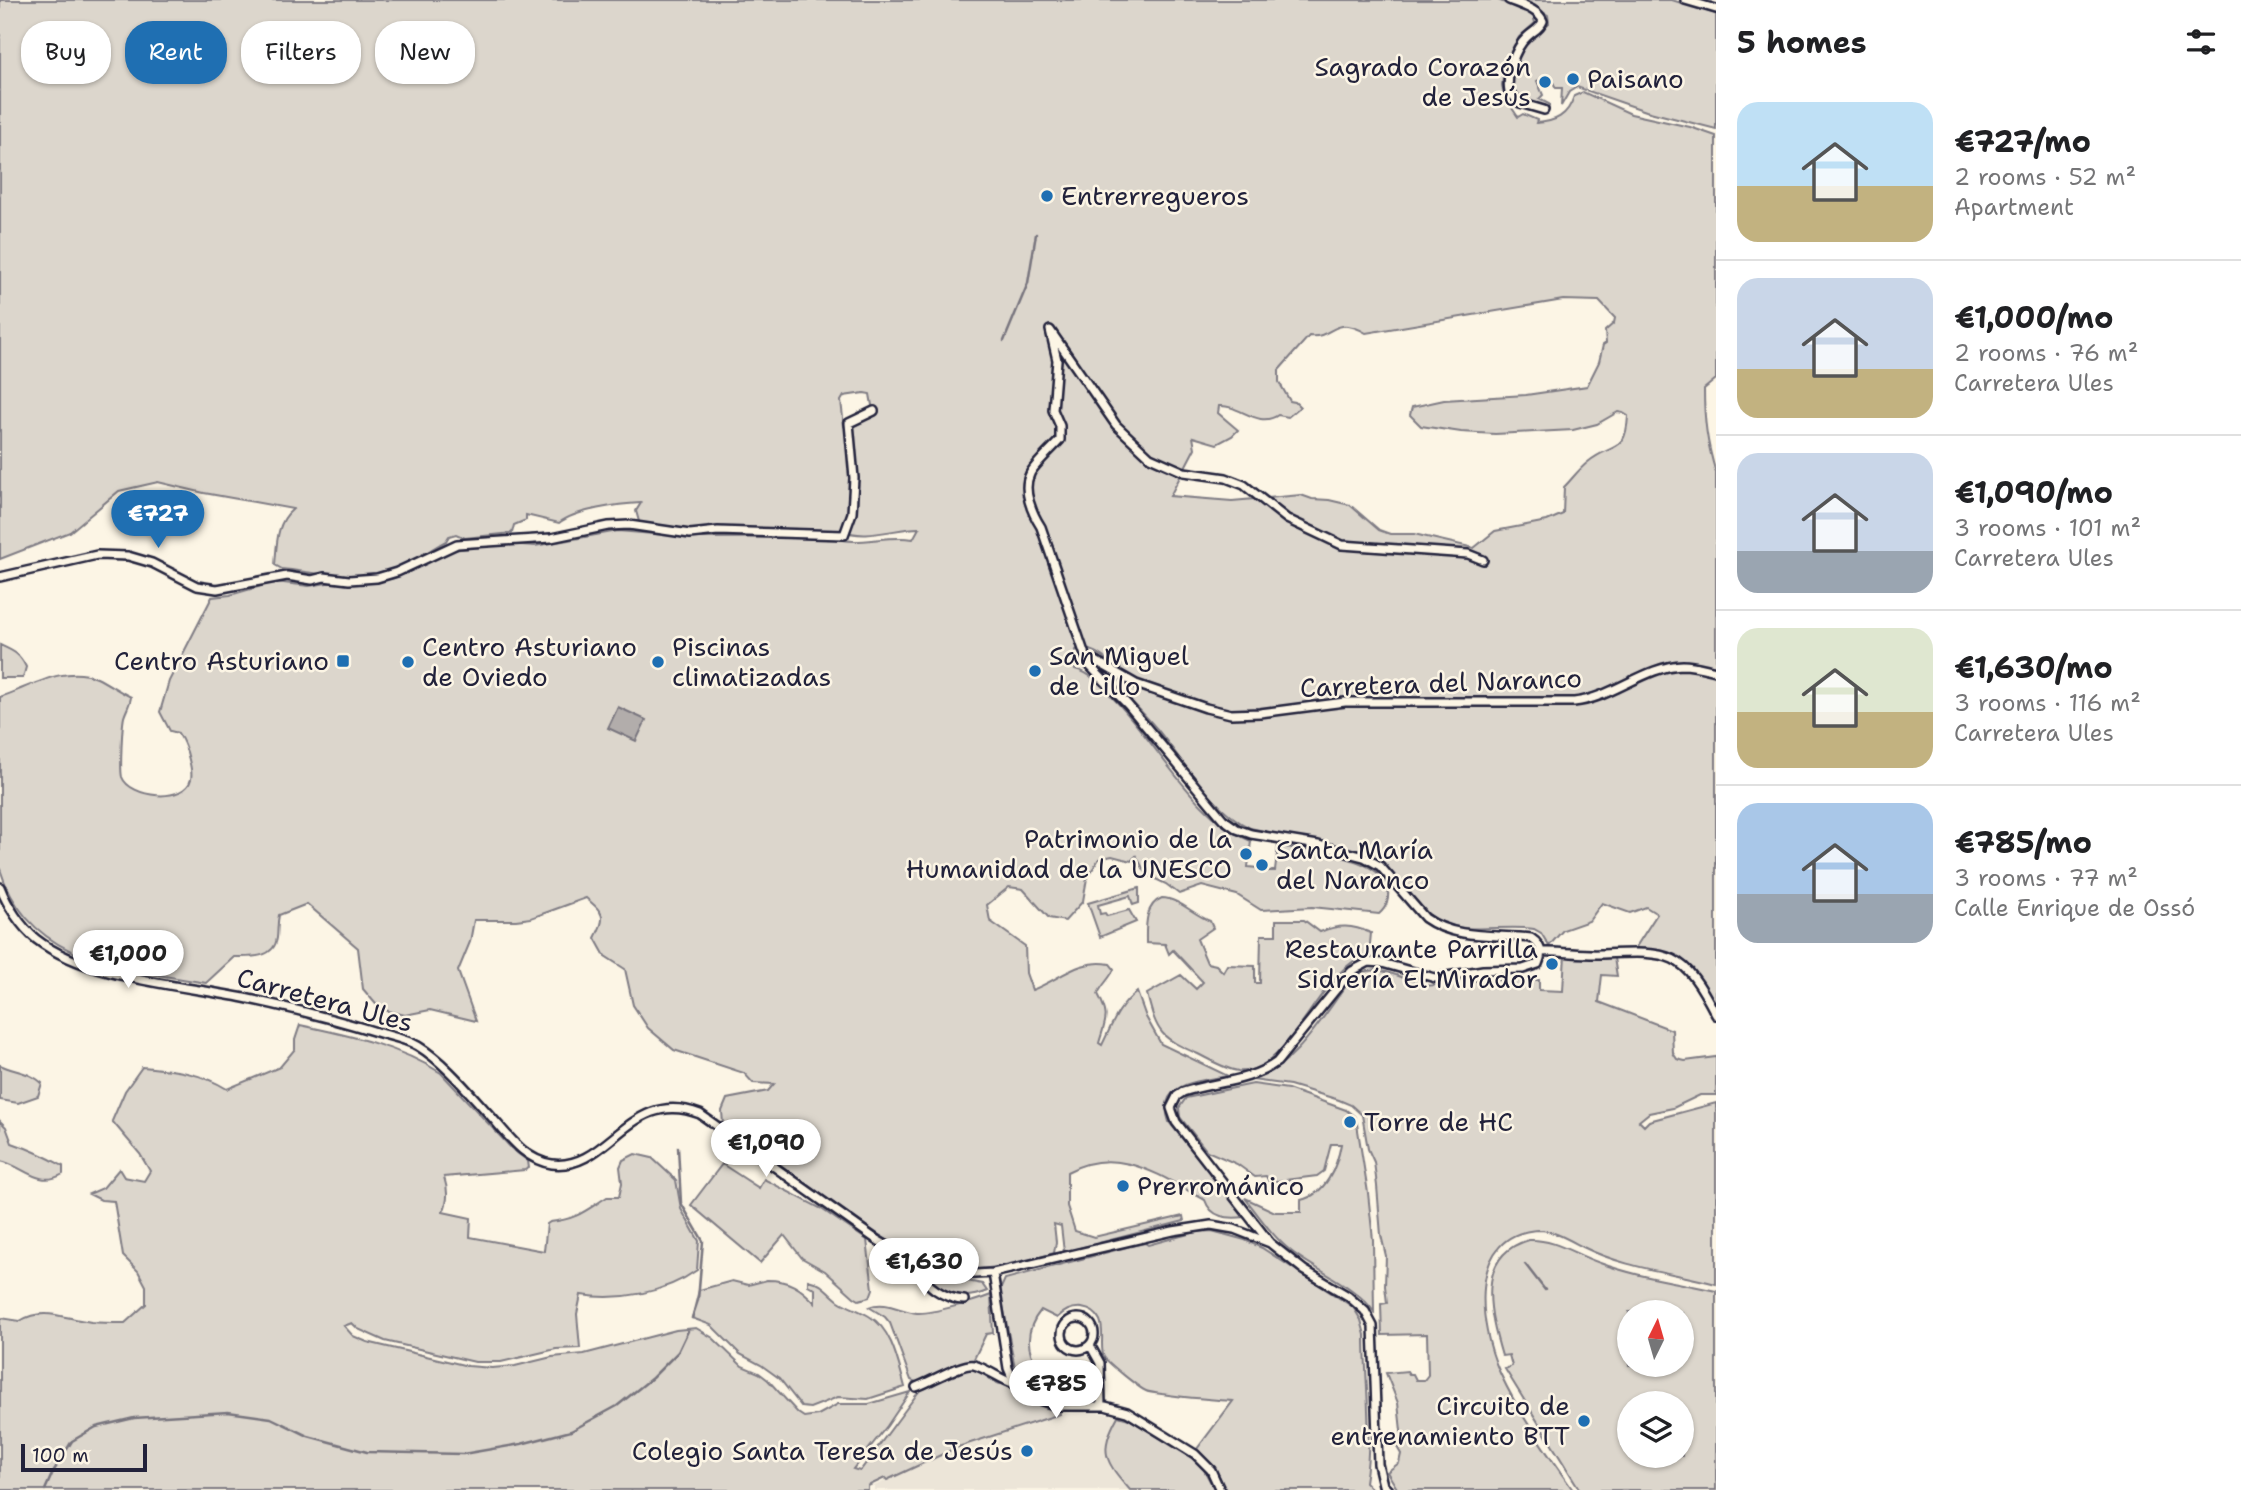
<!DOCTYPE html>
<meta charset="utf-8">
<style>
body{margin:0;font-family:"Shantell Sans",sans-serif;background:#f6f6f6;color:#202124;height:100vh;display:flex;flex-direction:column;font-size:26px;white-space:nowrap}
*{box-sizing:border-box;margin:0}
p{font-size:23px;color:#757577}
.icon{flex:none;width:38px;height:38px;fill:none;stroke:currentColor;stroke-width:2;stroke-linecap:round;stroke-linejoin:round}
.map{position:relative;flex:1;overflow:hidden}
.sheet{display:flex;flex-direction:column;background:#fff;width:525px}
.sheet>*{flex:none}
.banner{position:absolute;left:21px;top:21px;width:665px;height:63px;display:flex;gap:14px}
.needle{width:46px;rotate:5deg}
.fabs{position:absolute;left:1617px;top:1300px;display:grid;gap:14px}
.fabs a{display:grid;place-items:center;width:77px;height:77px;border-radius:50%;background:#fff;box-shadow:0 2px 5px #0004;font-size:35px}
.scale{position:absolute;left:21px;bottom:18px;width:126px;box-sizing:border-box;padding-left:7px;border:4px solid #22223b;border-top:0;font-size:19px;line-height:24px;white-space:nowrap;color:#22223b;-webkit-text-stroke:5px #fcf5e5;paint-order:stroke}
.price{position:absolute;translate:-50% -60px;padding:0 16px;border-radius:24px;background:#fff;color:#222;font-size:23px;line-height:46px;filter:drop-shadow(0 2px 4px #0008)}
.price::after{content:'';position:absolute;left:50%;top:42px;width:21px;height:16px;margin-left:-10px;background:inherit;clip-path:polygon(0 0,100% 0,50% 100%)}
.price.active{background:#1f6fb2;color:#fff}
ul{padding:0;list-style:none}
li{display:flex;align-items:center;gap:21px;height:175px;padding:0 21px}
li+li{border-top:2px solid #e0e0e0}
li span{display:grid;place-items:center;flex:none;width:196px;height:140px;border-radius:21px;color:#555}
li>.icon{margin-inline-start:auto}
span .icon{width:84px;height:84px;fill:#fffc;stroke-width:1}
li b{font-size:30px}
h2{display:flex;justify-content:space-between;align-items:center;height:84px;padding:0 21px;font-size:30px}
.tag{padding:0 24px;border-radius:28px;background:#fff;box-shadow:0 2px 5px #0004;font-size:24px;line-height:63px}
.tag.active{background:#1f6fb2;color:#fff}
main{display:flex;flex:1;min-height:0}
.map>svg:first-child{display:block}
.built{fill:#ece5d8}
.green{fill:#dcd6cc;stroke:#7f7c84;stroke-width:2;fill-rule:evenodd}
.water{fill:#b2adab;stroke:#78757e;stroke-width:2}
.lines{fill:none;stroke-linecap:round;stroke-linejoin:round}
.stream{stroke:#78757e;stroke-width:2.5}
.minor-casing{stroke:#22223b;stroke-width:12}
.minor{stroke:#fcf5e5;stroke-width:7}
.poi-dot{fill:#1f6fb2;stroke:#fcf5e5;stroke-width:2.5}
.labels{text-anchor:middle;stroke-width:5;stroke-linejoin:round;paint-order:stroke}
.poi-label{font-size:26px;fill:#22223b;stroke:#fcf5e5;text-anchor:start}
.street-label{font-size:26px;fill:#22223b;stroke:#fcf5e5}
</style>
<main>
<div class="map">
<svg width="1716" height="1490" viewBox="0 0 1716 1490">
<rect width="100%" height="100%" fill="#fcf5e5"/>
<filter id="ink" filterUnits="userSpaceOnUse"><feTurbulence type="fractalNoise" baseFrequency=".0143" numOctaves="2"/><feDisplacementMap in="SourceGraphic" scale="14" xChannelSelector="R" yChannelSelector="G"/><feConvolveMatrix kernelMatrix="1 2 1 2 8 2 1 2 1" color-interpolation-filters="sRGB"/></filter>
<g filter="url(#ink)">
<!-- built -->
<path class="built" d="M1093,1411L1118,1416L1110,1430V1467L1130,1490H874V1486L958,1447L1065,1413Z"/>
<!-- green -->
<path class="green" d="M0,0H1498L1533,15L1535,23L1519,37L1505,65L1502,85L1504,96L1518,117L1523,114L1537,120L1536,123C1555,122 1568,116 1574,96L1583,92L1631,114L1690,127L1716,136V379L1704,389C1704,421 1707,443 1716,473V1010C1704,971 1675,949 1634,950L1657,914L1646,907L1630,913L1602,903L1589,921L1563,930L1549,946L1541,933L1534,929C1504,924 1469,935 1441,922C1411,908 1398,870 1370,853L1250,828C1213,810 1183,761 1157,729C1142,711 1124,694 1108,677L1113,665C1102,656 1091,646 1076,650L1070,662L1075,669C1091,673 1102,686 1113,698C1156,741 1195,819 1251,841L1248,867L1258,868L1259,871H1275L1278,846C1305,850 1384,856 1388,890C1389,900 1387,907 1379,914L1312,907L1261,910L1237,895L1202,886L1179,894L1166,884L1147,875L1136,856L1131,861L1112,856L1099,859L1087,878L1083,901L1065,921L1049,918L1023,889L1009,887L987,905L990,921L1025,946L1026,973L1032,990C1059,980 1079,958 1110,964L1114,969C1110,979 1102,984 1098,994C1110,1017 1106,1019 1099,1043L1102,1045C1112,1025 1118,1006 1137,992L1146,1017L1161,1044L1228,1076C1201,1081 1155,1082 1169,1122L1245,1217C1228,1219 1211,1218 1205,1200C1160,1176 1118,1144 1067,1172V1206L1075,1231L1094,1237L1183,1216L1184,1221L1064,1252L1061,1226L1054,1224L1056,1242L1054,1253C1023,1262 987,1273 954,1268C912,1261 879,1235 845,1211C804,1183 763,1153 723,1124L722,1111L727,1099L768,1091L774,1084L753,1083L744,1073L674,1050L648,1028L633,1005L625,969L605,956L595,938C606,916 605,914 586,898L531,918L516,920H474L470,942L458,971L476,1021L430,1010L405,1015L380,1009L363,989L358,948L307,904L279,915C277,924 278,930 277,938C274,959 250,957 234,957L206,983C123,968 29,964 0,869V697C30,687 65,664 97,678C109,684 120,692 131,697C130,705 126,710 124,717C122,726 120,770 122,777C130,798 185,804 191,779C193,770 189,761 187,752C184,744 183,740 178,733L170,731L160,712L169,681L212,597L230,595L275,582L309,586L327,583H369L394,578L451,550L510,544L535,546L618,531L702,538L835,537C854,547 888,534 913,539L919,528C895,528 865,541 842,530L682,531L640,525L636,511L641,503C619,504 575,510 559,523L526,515V520L514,525L512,533L465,538L456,534L449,536L446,541C431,549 418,559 403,566C366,585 321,573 282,569L275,565C277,543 276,523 293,509L204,493L158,482L119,491L70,532L0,559ZM1563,300L1599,301L1615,318L1614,323L1605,331L1606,343L1603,345L1599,362L1587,386L1526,395L1444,400L1412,407L1410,415L1421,426L1461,432L1495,434L1573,430L1597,424L1618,412L1623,413L1628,416C1626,455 1612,442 1588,462C1579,469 1572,479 1564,487L1563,514L1547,521L1495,531L1474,548L1414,534H1390L1379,530L1350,505L1329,500L1312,499L1301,495L1232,501L1170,496L1195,448L1193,437L1217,444L1232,436L1238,430L1218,413L1219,406C1239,404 1258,429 1278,415L1288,417L1300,407L1295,402L1290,401L1279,382V370L1309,336C1334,339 1333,314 1366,333ZM864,393L870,394L873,411L844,426L841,401L844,396Z
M1522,0H1672L1716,14V129L1646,111L1577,87L1569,92L1561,106L1562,88H1556L1549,75L1537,81L1543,95L1539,99L1549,104V106C1534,106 1519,101 1512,87L1513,75L1521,51L1532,37L1549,23L1548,15Z
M0,645C13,651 19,653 26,667L23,678H0Z
M1139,888V903L1133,905L1130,896L1098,905L1100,914L1105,913L1107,916L1129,910L1136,922L1100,937L1088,903Z
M1162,898C1178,898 1194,915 1210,921L1213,928L1197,939L1207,963L1216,965L1223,972L1227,965L1255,966V983H1260L1261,935H1276V920H1304L1320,932C1339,924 1352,925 1371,933L1369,955C1320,964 1291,1076 1238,1071C1225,1069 1210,1060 1198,1054C1161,1038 1157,1034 1147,994L1181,975L1196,989L1203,982L1173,950L1169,954L1165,944L1146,943C1146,928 1144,905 1162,898Z
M1565,954L1614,958L1617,976L1602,975L1599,1002L1672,1030L1673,1053L1677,1059L1685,1061L1716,1057V1095H1700L1673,1108L1649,1113L1639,1121L1644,1126L1649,1121L1716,1103V1284C1671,1272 1625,1268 1583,1247C1571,1241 1553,1230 1539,1230C1466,1233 1479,1327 1500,1373C1519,1414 1547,1453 1573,1490H1398L1387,1472L1399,1463L1401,1454L1397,1447L1402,1440L1398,1403L1386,1373L1407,1371L1409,1374H1413L1416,1380H1424L1428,1375L1427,1334L1382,1335L1381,1304L1387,1303L1385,1286L1386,1256L1381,1235L1377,1186L1374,1162L1368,1149L1362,1115L1351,1105L1339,1100L1290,1085L1252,1080C1296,1066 1322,1017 1349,982C1374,957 1397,979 1425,985C1436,988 1450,980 1463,981C1488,981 1514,979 1539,980V990L1563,991Z
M300,1025C348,1035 399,1046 441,1073L513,1150L528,1161L529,1168L525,1170L444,1177C448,1189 449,1200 443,1212L471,1218L470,1237L544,1251L547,1224L550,1222C578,1219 586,1210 607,1197H619L622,1183L620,1167L623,1160L635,1154L652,1158L676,1180L681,1209L699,1241L697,1270C665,1293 620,1301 581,1295L577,1314L580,1348L556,1349L501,1362H475L385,1341L358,1329L352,1323L344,1326L353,1336L367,1342L468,1366L492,1368L515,1366L552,1357L584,1354L676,1330L696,1328L713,1338L742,1366L759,1373L768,1380L798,1413L804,1417L818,1415L838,1404H869L910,1392L887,1426L853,1469L860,1471L920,1390C936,1385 952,1373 965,1370C978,1366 985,1377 995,1382C1004,1387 996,1381 1005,1385C1024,1394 1038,1408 1059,1410L1060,1414L958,1447L887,1480L885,1478L868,1486V1490H0V1318L20,1321C43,1306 66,1319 91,1322C102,1323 113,1323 125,1323L146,1304V1286L138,1271L123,1256L114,1201L101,1200L89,1194L103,1188L119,1169L124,1177L144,1181L150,1171L140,1154L112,1121L125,1091L142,1067C173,1070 200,1072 227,1089L280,1067L295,1049V1040Z
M0,1065C15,1072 30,1072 42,1083L38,1096L18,1103L0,1100Z
M1253,1084L1288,1089L1346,1110L1354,1116L1357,1124L1368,1193L1373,1240L1374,1312C1358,1287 1316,1271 1291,1251C1273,1237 1259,1216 1245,1198L1275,1212H1301V1200C1326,1194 1337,1167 1341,1144H1331L1324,1171L1317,1176L1269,1182L1266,1176L1255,1177L1237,1164L1207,1151L1180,1117L1179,1108L1186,1098Z
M0,1121L6,1127L12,1143C30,1149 47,1157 63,1166V1174C38,1189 23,1165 0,1161Z
M722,1164L759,1188L764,1179L820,1208L867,1240L873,1289L870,1297L859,1300L854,1297L825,1271L802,1258L784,1235L760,1263L691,1205Z
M1212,1231L1245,1240L1262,1248L1353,1307L1361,1320L1365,1335C1365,1382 1373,1436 1365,1482L1373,1490H1226L1215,1468L1197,1449L1233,1401C1209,1399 1186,1398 1162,1394C1158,1393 1150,1393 1146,1391C1139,1388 1108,1363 1104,1357C1097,1345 1113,1313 1082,1308C1072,1307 1064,1311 1057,1318L1041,1310C1008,1350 1048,1396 1096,1380V1400C1063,1401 1042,1402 1017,1378L1000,1290L1005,1279L1131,1246L1145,1243L1148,1245L1196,1232Z
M1529,1240C1556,1239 1575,1255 1600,1263C1637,1277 1678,1282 1716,1291V1490H1580L1505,1369L1512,1366L1509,1355L1502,1356C1490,1315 1474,1255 1529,1240ZM1629,1312H1682V1365H1629ZM1629,1404H1682V1456H1629Z
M927,1273L982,1284L987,1291C967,1300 933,1298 927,1273Z
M767,1280C789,1280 801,1288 815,1303V1289L808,1285V1280C823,1283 828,1293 839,1301C848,1307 859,1310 869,1316C892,1329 898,1362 905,1387L868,1399L838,1397L810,1408L802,1407L779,1378L761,1365L740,1354L711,1325L692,1318L699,1290L732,1281L748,1285Z
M991,1295L993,1333L986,1334L973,1361L964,1362L918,1383L911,1380L890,1323L885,1317L869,1307C885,1300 900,1311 917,1313C931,1314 976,1301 991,1295Z
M1118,1416L1129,1419L1193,1459L1204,1470L1215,1490H1130C1105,1461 1098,1452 1118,1416Z"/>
<!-- water -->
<path class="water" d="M618,707L646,720L636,741L608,728Z"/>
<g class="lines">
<!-- stream -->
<path class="stream" d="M1004,341L1028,283L1036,234
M678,1147L681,1203L703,1241L698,1300L692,1318
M1525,1264L1545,1290
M45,1490L53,1472L72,1441L96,1427L134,1418L228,1412L271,1418L308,1436L367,1452L463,1454L521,1444L571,1431L617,1406L652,1378L678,1352L688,1331"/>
<defs>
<path id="minor" d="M1509,0C1521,5 1538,9 1543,21C1540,29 1533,31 1527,37C1514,49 1506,76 1509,92L1520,103L1544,110
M1685,0L1716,9
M0,577L97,555L128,556L152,563L197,586L217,589L287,576L312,580L324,577L349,580L377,578L397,572L457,544L551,538L608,526L629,525L690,534L718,531L844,535L852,513L854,478L849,423L874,411
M1088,661L1094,660L1136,684L1206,708L1231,714L1260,713L1345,702H1574C1613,698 1645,666 1683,665C1694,665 1706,669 1716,671
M0,887C7,905 21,927 36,939C87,979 181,985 244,998C291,1008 338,1020 383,1034C394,1037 408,1040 418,1046C444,1062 467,1090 487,1112C506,1132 523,1160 552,1164C609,1171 630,1086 700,1114L877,1240L922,1266L939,1271L957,1275L993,1273L1173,1231L1211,1225L1234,1229L1270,1243
M1542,952C1562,951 1581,955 1601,954C1671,951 1683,950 1716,1015
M922,1266C919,1285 947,1299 964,1300
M993,1273L1008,1368L1015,1384L1034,1398L1057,1406H1105L1127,1412L1195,1454L1211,1470L1220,1490
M1062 1334a16 16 0 1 1 32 0a16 16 0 1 1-32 0Z
M1090,1345L1100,1363L1101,1406
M916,1387C929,1383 963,1362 974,1365C988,1369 1001,1380 1015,1384
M1388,1490L1383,1485L1378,1464L1373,1326L1365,1311L1348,1296L1304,1270L1270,1243L1176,1122L1171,1108L1177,1096L1183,1092C1214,1082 1250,1082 1277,1062L1346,977L1352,971L1369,962L1382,963L1435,978L1483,970L1523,969L1538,964C1543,953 1542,945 1531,938C1495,934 1456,940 1425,918L1380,866L1364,857L1318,845L1251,834L1237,829L1223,819L1128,705L1088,664L1041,527C1032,513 1022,490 1030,474C1033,466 1053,448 1060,440V426L1053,410L1057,360L1050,330L1116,425L1150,457L1184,472L1226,478L1244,485L1287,519L1342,545L1468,554L1483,560"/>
</defs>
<!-- minor casing -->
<use href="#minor" class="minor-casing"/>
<!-- minor -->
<use href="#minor" class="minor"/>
</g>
</g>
<!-- markers -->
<g class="poi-dot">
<circle cx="1573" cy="79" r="7"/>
<circle cx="1545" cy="82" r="7"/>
<circle cx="1047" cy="196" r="7"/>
<rect x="336" y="654" width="14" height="14" rx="3.5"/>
<circle cx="408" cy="662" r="7"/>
<circle cx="658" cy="662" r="7"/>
<circle cx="1035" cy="671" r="7"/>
<circle cx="1246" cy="854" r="7"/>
<circle cx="1262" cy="865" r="7"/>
<circle cx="1552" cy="964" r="7"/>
<circle cx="1350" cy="1122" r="7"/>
<circle cx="1123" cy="1186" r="7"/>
<circle cx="1584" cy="1421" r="7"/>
<circle cx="1027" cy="1451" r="7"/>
</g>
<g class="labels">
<!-- poi labels -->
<g class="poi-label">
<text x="1531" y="76" text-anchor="end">Sagrado Corazón<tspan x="1531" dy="30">de Jesús</tspan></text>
<text x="1587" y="88">Paisano</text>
<text x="1061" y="205">Entrerregueros</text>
<text x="422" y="656">Centro Asturiano<tspan x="422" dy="30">de Oviedo</tspan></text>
<text x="672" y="656">Piscinas<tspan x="672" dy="30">climatizadas</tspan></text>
<text x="1049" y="665">San Miguel<tspan x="1049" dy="30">de Lillo</tspan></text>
<text x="329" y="670" text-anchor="end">Centro Asturiano</text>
<text x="1232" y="848" text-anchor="end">Patrimonio de la<tspan x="1232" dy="30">Humanidad de la UNESCO</tspan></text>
<text x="1276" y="859">Santa María<tspan x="1276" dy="30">del Naranco</tspan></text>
<text x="1538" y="958" text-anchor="end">Restaurante Parrilla<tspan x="1538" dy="30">Sidrería El Mirador</tspan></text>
<text x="1364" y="1131">Torre de HC</text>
<text x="1137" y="1195">Prerrománico</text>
<text x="1570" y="1415" text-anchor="end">Circuito de<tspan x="1570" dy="30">entrenamiento BTT</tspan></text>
<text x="1013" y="1460" text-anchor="end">Colegio Santa Teresa de Jesús</text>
</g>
<!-- street labels -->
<g class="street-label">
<text transform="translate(1441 683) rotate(-2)" y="9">Carretera del Naranco</text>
<text transform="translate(325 1000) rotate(15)" y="9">Carretera Ules</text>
</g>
</g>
</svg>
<div class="fabs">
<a><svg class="needle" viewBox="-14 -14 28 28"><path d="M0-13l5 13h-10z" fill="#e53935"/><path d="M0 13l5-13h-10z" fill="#757577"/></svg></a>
<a><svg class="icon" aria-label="layers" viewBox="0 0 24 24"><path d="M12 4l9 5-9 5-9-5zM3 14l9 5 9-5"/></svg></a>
</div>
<div class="scale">100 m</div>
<b class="price active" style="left:158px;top:550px">€727</b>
<b class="price" style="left:128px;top:990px">€1,000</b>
<b class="price" style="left:766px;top:1179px">€1,090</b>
<b class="price" style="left:924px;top:1298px">€1,630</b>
<b class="price" style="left:1056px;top:1420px">€785</b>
<div class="banner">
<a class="tag">Buy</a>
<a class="tag active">Rent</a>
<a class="tag">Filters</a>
<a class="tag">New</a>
</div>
</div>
<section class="sheet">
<h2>5 homes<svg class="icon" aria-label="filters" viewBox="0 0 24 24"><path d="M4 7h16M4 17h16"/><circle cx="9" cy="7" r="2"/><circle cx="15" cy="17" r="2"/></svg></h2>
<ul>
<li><span style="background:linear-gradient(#bfe0f5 60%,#c2b280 0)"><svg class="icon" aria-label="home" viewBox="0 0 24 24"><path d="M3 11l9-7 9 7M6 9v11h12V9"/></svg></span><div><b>€727/mo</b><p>2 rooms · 52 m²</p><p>Apartment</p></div></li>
<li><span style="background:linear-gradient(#c9d6e8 65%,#c2b280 0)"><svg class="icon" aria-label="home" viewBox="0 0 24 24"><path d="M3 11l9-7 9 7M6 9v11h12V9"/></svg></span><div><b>€1,000/mo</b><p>2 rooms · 76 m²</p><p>Carretera Ules</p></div></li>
<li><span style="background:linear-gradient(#c9d6e8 70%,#9aa5b1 0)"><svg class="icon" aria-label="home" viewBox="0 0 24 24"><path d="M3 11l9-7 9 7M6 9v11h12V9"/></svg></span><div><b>€1,090/mo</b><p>3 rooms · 101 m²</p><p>Carretera Ules</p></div></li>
<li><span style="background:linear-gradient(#dfe7d0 60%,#c2b280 0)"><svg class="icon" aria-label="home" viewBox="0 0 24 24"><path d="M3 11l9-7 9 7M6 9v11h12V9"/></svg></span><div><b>€1,630/mo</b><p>3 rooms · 116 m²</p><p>Carretera Ules</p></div></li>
<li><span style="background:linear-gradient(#a9c7e8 65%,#9aa5b1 0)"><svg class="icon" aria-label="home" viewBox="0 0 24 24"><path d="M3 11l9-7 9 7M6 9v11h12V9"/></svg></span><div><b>€785/mo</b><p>3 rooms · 77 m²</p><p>Calle Enrique de Ossó</p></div></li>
</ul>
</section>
</main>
